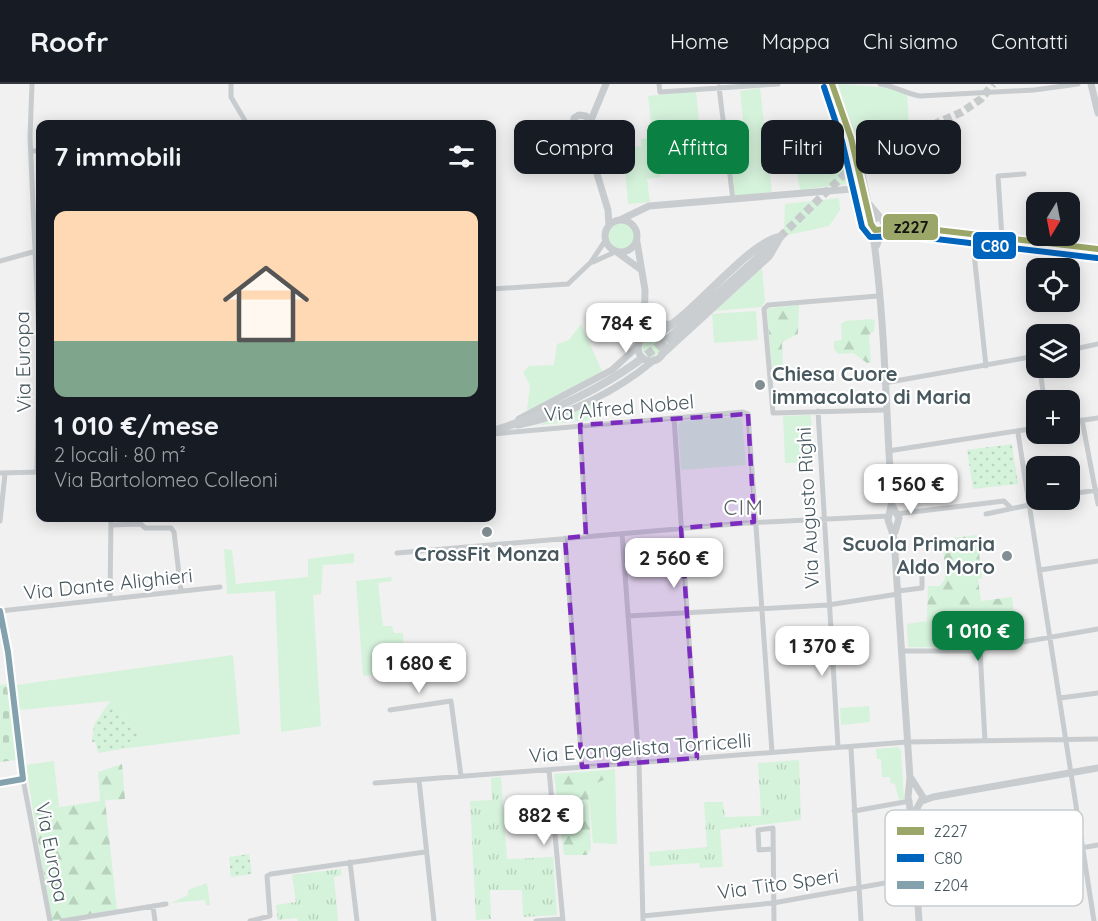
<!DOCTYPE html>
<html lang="it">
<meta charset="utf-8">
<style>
body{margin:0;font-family:Quicksand,sans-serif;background:#242831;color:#f1f3f6;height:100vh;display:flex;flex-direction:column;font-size:22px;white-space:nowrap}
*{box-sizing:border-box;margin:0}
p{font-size:20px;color:#9ea1a6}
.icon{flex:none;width:33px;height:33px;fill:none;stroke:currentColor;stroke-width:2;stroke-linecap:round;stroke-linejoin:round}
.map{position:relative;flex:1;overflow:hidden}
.details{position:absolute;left:36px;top:36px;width:460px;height:402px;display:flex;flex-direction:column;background:#171b24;border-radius:12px;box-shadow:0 3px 15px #0003}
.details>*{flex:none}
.guide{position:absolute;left:514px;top:36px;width:494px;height:54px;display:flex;gap:12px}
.needle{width:39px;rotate:190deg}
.controls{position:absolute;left:1026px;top:108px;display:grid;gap:12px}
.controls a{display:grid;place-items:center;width:54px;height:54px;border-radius:12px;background:#171b24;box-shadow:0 3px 15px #0003;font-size:30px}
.price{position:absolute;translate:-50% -51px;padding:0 14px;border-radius:12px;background:#fff;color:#222;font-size:20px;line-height:39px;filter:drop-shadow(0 2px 3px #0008)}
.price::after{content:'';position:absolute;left:50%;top:36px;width:18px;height:14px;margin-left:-9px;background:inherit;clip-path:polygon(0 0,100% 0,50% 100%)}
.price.current{background:#0b8043;color:#fff}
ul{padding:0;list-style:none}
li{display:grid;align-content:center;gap:12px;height:318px;padding:0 18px}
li+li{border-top:2px solid #363941}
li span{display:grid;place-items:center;height:186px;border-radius:12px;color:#555}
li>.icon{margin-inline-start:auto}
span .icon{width:108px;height:108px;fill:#fffc;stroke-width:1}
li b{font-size:26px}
h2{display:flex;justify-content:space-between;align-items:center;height:72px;padding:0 18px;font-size:26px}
.pill{padding:0 21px;border-radius:12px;background:#171b24;box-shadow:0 3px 15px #0003;font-size:21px;line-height:54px}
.pill.current{background:#0b8043;color:#fff}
header{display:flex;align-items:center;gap:36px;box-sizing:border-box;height:84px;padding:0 30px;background:#171b24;border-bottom:2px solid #363941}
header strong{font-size:28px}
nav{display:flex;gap:33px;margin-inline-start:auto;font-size:21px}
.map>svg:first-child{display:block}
.grass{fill:#d5f2db}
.forest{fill:url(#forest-firs)}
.cemetery{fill:url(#cemetery-stones)}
.park{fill:url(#park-tufts)}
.garden{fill:url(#garden-dots)}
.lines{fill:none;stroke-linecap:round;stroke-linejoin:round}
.secondary-tunnel{stroke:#c7cbcc;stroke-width:8;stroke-dasharray:8 4;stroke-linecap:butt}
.minor{stroke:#c8ccce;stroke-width:5}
.tertiary{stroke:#c8ccce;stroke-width:7}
.secondary{stroke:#caced0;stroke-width:8}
.bus-1-casing{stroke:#fff;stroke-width:10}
.bus-2-casing{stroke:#fff;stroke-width:10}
.bus-3-casing{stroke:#fff;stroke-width:10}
.bus-1{stroke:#9ba768;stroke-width:6}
.bus-2{stroke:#0065bd;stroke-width:6}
.bus-3{stroke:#84a2ae;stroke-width:6}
.marked{fill:#7b2cbf;fill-opacity:0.2;stroke:#7b2cbf;stroke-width:4.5;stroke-dasharray:12 8;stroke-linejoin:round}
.poi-dot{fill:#838e92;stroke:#fff;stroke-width:2}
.labels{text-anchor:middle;stroke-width:4.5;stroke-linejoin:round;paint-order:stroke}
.street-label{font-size:20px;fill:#47585f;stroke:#fff}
.poi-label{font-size:20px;font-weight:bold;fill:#47585f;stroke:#fff;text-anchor:start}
.neighbourhood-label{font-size:21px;letter-spacing:1.5px;fill:#5c6266;stroke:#fff}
.key{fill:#fff;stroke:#c8cdcf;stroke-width:1.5}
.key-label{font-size:16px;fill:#47585f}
.line-badge{stroke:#fff;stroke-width:2}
.badge-label{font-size:16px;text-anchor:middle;font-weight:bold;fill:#fff}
.pale-badge-label{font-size:16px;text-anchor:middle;font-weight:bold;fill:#111}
</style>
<header>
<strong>Roofr</strong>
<nav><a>Home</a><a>Mappa</a><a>Chi siamo</a><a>Contatti</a></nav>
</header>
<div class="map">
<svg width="1098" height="837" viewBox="0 0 1098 837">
<defs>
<pattern id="forest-firs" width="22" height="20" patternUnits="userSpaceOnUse" patternTransform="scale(1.5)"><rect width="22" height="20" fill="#d5f2db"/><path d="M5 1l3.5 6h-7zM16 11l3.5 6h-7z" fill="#b8d2be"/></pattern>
<pattern id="cemetery-stones" width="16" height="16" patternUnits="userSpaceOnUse" patternTransform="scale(1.5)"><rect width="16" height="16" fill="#d5f2db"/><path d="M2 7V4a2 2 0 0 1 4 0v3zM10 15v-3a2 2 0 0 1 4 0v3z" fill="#b8d2be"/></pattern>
<pattern id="park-tufts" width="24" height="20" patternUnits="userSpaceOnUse" patternTransform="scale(1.5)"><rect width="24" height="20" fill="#d5f2db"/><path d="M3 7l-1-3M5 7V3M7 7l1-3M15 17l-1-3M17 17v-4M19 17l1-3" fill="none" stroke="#b8d2be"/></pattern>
<pattern id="garden-dots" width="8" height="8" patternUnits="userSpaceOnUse" patternTransform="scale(1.5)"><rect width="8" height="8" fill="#d5f2db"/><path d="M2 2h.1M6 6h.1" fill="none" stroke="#b8d2be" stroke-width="1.8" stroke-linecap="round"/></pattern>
</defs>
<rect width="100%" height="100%" fill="#f2f1f1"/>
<!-- grass -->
<path class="grass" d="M838,0L895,4L907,11L910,56C893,57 882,70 866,72L860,68Z
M760,4L772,108L735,112L731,76L747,74L740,7Z
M696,7L700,47L658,53L661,93L647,95L650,118L628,120L623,64L641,62V55L653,53L648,12Z
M844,39L857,99L800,106L794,70L836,60L830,44Z
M839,114L840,126L829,142L788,151L784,148L785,120Z
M608 152a14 14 0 1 1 28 0a14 14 0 1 1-28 0Z
M762,184L765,217L761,223L715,227Z
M756,227L758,256L714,259L712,230Z
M581,240L602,287C591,294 536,325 527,326L530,301L523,288L529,282L554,281L557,260L569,256Z
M642 264a9 9 0 1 1 18 0a9 9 0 1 1-18 0Z
M602,313L601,335L539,341L546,338Z
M811,331L813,378L785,379L783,332Z
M737,333L742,335L746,381L681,386L678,340L682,337Z
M224,465L232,466L236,500L308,493V475L354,469V479L323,481L321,510L313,511L321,642L281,648L275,507L227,510Z
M391,493L392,497L378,499L383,542H392L394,549H403L405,587L363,592L356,497Z
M927,537C945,539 962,536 969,556L975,550L976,564L908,563L907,540Z
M233,571L240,650L121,665L138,651L110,617L19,626L16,601Z
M869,622L870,638L841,641L840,624Z
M898,663L901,666L904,715L899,716L895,700L890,699V693H882L881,675H877L876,665Z
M54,677L59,723L33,727L26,681Z
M615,685L617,760L593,759L588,703L606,695L608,686Z
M207,799L210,821H206L205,816L171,819L188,811V806Z"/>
<!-- forest -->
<path class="forest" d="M799,221L798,250L782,258L783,286L772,287L767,227L769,224Z
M872,235L875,237L874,247L869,251L871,278L867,279L853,269L838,270L834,265V257L842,256L841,240L845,237Z
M977,451L982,494L978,495L981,517L1012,513L1014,530L975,537L977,548L969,557C963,536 946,539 927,537L928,502H940L945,495L943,455Z
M122,680L125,715L105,716L117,826L52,837L33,727L100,717L98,688Z
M608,686L606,695L588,703L591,765L587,771H564L554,690Z"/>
<!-- cemetery -->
<path class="cemetery" d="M8,600L16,676L0,678V601Z"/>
<!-- park -->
<path class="park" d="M799,676L801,736L720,746L723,783L700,784L699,779L650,782L649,768L707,763L704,718H723L725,733L761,732L758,679Z
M501,693L507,775L553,773L557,831L523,833L522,806H490L491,835L476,836L470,717L492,716L491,694Z
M341,785L342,791L334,793L338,837H298L297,834L278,836L276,821L296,818L292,791Z"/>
<!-- garden -->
<path class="garden" d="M1012,360L1018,400L973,405L967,366Z
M110,617L138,651L121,665L98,669L95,658H92L94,641Z
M249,770L252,790L231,793L229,773Z"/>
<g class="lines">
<!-- secondary-tunnel -->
<path class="secondary-tunnel" d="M780,153L850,85L888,60L962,28L981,15L993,0
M637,278L669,254"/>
<!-- minor -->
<path class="minor" d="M32,0L30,53L39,255L37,388
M231,0V13L247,40
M659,0L660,8L778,0
M880,0C895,2 906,10 920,12L1034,6L1078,0
M719,3L733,116
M797,50L846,36
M31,67H40
M972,151L986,282
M1002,154L998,92L1024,90
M0,177L40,166
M593,178L615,168
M492,205L568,200L591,178L605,157
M878,212L768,221L764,225L773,329L885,326
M1070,266L1098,260
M1040,284L1044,316
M884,299L1036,272
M818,327L838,663
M674,334L697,674
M1082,336L1098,420
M1070,338L1098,334
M580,341L586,452
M1018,349L1094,837
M492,350L743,328L748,330L772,668
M888,367L1036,344
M0,389L40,388
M1070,410L1098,406
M896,430L1004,417L1011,424
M986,430L1029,421
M0,437L5,390
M111,441L141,440L145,444H171L174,448L181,507
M622,450L639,679L643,837
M565,454L582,683
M397,469L746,439L889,432
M1040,486L1098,477
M898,507L922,504V491
M110,514L111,434
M0,527L8,568L23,695L50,837
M0,527L220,503
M628,532L828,521L898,510
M980,566L985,657
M902,567H972L1098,545
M1060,614L1098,609
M390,626L451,617L461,692
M851,664L861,837
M549,686L563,837
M419,696L434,837
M0,699L23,695
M375,699L907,658L1098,655
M854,727L910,717
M772,765L759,766L758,746L773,744L774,837
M350,778L357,837
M153,822L155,837
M643,832L773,819L1098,761
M62,837L166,820
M250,837L270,832L267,792L271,790L425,768
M536,837L563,835"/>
<!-- tertiary -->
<path class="tertiary" d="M832,0C888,120 882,286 892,417L888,436L894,454L910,694L908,713L913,742
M1091,0L1098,29
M589,41L606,0
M582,48L587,45L589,39L586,32L579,31L574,34L573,42L582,48L587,57L608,126L609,141
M869,120L884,138L877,161
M605 152a16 16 0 1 1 32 0a16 16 0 1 1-32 0Z
M620,136L649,122L864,104
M871,138L878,133L911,143L1098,166
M637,158L645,206L644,253
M618,169L640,185
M638 264a13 13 0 1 1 26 0a13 13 0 1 1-26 0Z
M519,335L612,286L638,262
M518,341C567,332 616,308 654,276
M893,423L899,434L895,448
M911,694L923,713L915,728L913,742L919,837
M922,717L933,713L1098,684"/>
<!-- secondary -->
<path class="secondary" d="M646,230L658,240L671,241
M655,251C693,233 747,158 780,153
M669,254L775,158
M662,270L769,172L780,153
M496,346C546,330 594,309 637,278"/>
<defs>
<path id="bus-1" d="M832,0L851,54L871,140L875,146L911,143L1098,165"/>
<path id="bus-2" d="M824,3L842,57L862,143L870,153L911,152L1097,174"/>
<path id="bus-3" d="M0,527L8,568L23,695L0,699"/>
</defs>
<!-- bus-1 casing -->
<use href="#bus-1" class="bus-1-casing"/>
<!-- bus-2 casing -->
<use href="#bus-2" class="bus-2-casing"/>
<!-- bus-3 casing -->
<use href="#bus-3" class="bus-3-casing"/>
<!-- bus-1 -->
<use href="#bus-1" class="bus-1"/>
<!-- bus-2 -->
<use href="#bus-2" class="bus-2"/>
<!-- bus-3 -->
<use href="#bus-3" class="bus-3"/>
</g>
<!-- marked area -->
<path class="marked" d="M748,330L754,438L681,444L697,674L582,683L565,454L586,452L580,341Z"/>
<!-- markers -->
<g class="poi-dot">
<circle cx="760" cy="301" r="6"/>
<circle cx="487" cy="448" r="6"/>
<circle cx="1007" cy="472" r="6"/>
</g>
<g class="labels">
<!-- street labels -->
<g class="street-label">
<text transform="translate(23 278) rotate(-91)" y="7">Via Europa</text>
<text transform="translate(619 324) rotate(-5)" y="7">Via Alfred Nobel</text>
<text transform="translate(808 424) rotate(-93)" y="7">Via Augusto Righi</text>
<text transform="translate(108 500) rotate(-6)" y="7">Via Dante Alighieri</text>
<text transform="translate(640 664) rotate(-4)" y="7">Via Evangelista Torricelli</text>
<text transform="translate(52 768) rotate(79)" y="7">Via Europa</text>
<text transform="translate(778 800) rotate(-8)" y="7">Via Tito Speri</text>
</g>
<!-- poi labels -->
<g class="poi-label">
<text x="772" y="297">Chiesa Cuore<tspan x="772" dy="23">immacolato di Maria</tspan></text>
<text x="995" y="467" text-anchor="end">Scuola Primaria<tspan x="995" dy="23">Aldo Moro</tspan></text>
<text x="487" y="477" text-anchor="middle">CrossFit Monza</text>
</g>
<!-- neighbourhood labels -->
<g class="neighbourhood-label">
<text x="744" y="431">CIM</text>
</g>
</g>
<!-- legend -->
<rect x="885" y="726" width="198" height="96" rx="9" class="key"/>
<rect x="897" y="743" width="27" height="8" fill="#9ba768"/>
<rect x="897" y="770" width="27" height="8" fill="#0065bd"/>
<rect x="897" y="797" width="27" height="8" fill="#84a2ae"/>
<g class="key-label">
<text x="934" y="753">z227</text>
<text x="934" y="780">C80</text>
<text x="934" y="807">z204</text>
</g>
<g class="line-badge">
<rect x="882" y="129" width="57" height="28" rx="6" fill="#9ba768"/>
<rect x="972" y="147" width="45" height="29" rx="6" fill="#0065bd"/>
</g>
<g class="badge-label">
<text x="995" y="168">C80</text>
</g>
<g class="pale-badge-label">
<text x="911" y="149">z227</text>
</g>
</svg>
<div class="controls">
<a><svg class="needle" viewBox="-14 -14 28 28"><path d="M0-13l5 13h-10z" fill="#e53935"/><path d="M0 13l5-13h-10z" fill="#9ea1a6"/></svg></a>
<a><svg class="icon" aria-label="locate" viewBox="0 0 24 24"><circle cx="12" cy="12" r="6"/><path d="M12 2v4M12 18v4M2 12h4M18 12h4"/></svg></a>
<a><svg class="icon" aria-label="layers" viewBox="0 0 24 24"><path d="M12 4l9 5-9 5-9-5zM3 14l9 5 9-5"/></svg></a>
<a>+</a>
<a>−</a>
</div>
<b class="price" style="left:626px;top:270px">784 €</b>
<b class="price" style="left:911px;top:431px">1 560 €</b>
<b class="price" style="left:674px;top:505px">2 560 €</b>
<b class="price current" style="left:978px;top:578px">1 010 €</b>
<b class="price" style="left:822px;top:593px">1 370 €</b>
<b class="price" style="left:419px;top:610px">1 680 €</b>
<b class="price" style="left:544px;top:762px">882 €</b>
<div class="guide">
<a class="pill">Compra</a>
<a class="pill current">Affitta</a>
<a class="pill">Filtri</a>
<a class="pill">Nuovo</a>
</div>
<section class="details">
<h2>7 immobili<svg class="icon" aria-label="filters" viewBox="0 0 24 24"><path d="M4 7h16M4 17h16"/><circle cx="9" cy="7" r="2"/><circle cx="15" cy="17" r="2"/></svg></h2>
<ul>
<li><span style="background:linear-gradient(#ffd9b3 70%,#7fa58c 0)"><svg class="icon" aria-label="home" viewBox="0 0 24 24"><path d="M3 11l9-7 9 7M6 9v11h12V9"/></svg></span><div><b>1 010 €/mese</b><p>2 locali · 80 m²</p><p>Via Bartolomeo Colleoni</p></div></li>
</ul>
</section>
</div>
